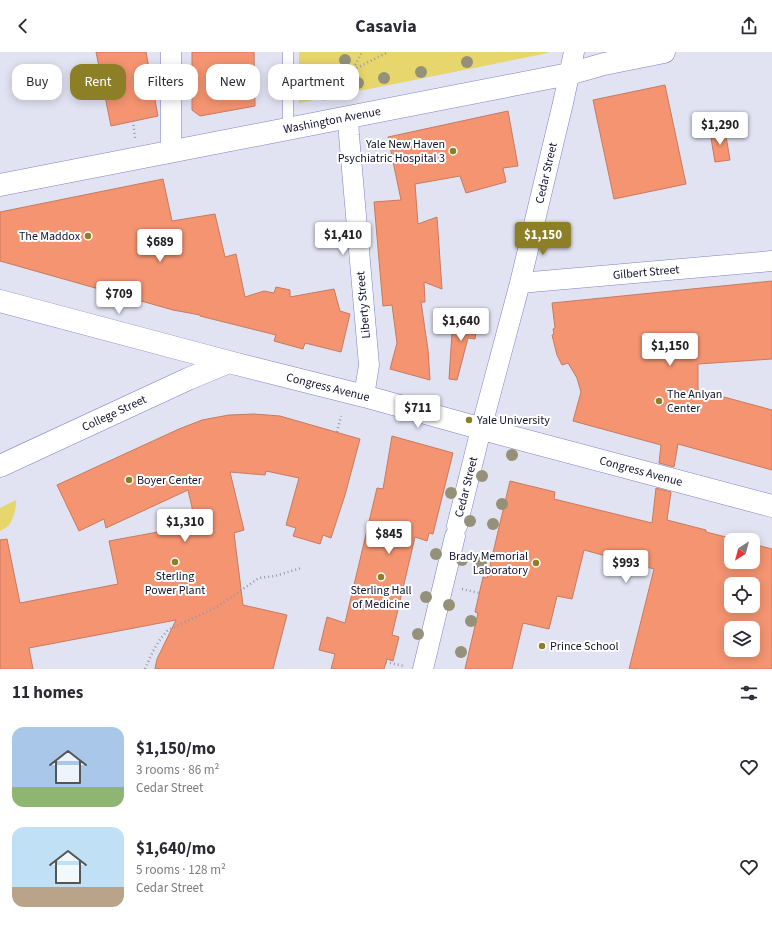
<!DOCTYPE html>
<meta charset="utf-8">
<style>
body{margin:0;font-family:"Source Sans 3",sans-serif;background:#f2f2f3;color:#2b2b33;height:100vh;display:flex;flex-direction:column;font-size:15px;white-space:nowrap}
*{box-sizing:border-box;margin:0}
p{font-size:13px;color:#7c7c81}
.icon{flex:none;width:22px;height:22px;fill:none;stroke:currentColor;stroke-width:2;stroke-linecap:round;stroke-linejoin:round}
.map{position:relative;height:617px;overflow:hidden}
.sheet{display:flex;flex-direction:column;background:#fff;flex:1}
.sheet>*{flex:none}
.top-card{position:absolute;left:12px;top:12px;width:400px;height:36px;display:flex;gap:8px}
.needle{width:26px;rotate:216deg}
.controls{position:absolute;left:724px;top:481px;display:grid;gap:8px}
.controls a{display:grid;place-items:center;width:36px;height:36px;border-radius:8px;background:#fff;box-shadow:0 2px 10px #0003;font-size:20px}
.price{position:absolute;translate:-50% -34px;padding:0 9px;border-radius:4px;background:#fff;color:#222;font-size:13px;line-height:26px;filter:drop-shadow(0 1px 2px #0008)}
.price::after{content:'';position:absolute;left:50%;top:24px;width:12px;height:9px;margin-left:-6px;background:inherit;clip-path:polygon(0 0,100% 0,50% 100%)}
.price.on{background:#8c7f25;color:#fff}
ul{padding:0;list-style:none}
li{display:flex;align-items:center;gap:12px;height:100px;padding:0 12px}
li span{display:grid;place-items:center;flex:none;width:112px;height:80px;border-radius:12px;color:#555}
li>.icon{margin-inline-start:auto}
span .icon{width:48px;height:48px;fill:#fffc;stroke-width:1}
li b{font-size:17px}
h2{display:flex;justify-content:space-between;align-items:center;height:48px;padding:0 12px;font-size:17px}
.pill{padding:0 14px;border-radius:12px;background:#fff;box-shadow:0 2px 10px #0003;font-size:14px;line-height:36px}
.pill.on{background:#8c7f25;color:#fff}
header{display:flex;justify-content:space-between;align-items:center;height:52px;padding:0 12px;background:#fff;font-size:18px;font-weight:700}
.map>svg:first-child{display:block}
.green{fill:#e7d66c}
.building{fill:#f49471;stroke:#c87a5e;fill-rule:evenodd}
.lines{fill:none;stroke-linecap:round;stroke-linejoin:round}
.lane-casing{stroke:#7e82c8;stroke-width:11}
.street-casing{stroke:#7e82c8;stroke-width:21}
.secondary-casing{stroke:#7e82c8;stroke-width:23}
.path{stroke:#9798ac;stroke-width:2.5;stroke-dasharray:1 3;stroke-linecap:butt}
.lane{stroke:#fff;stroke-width:10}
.street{stroke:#fff;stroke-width:20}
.secondary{stroke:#fff;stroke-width:22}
.tree{fill:#959179}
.poi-dot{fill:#8c7f25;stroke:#fff;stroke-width:1.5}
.labels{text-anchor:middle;stroke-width:4;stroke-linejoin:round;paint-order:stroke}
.street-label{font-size:12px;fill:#12122d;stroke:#fff}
.poi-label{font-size:12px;fill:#12122d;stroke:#fff;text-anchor:start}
</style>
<header><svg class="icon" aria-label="back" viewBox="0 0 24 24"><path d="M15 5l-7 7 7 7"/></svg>Casavia<svg class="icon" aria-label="share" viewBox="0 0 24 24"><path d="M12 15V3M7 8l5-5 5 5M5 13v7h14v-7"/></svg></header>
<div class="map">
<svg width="772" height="617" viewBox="0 0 772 617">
<rect width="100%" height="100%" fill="#e1e2f2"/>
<!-- green -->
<path class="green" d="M299,0H548V1L299,51Z
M16,448C17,454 13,468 9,473C6,476 3,477 0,479V456Z"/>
<!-- building -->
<path class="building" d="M96,0H146L158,64L111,74Z
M192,0H254L255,54L200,64L192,58Z
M665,33L686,132L614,147L593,48Z
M508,59L518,114L503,116L506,130L466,141L460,124L415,132L418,172L437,165L442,237L424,230L425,250H421L428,298L430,328L390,317L397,291L392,253L383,254L374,150L401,148L388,85Z
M725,78L730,108L715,110L710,80Z
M163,127L172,169L215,162L225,205L236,202L245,245L264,239L274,241L276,235L290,238V245L334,237L340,259L350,262L341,300L305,291L303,297L274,289L276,283L200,264V263L173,258L0,209V160Z
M772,229V307L698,312V338L772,358V418L678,392L674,415L659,411L661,393L573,369L581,340L577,326L568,311L562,313L557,303L552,283L554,282L553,277L555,276L552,251Z
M453,265L478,267L475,287L468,286L457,328L449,327Z
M254,362L280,364L360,387L345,443L331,486L323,483L320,492L293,484L296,476L286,473L299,426L266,419L265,423L230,420L244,478L234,481L243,553L287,563L273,617H155L157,607L176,568L29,596L33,617H0V488L7,487L20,551L118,532L109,489L196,473L188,438L106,476L104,467L79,479L57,433L179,377L202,368L229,363Z
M392,384L453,401L433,482L429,481L427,489L415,485L392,583L399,585L393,609L387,607L384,617H331L335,602L319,598L327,565L345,571L377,436L383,437Z
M510,429L555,440L554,447L652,471L656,436L671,440L667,468L706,478V480L738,488H731V510H753V492L772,497V617H629L654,517L584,498L572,547L557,544L549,577L523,571L512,617H465L478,561L475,560L483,525L487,526ZM731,532H753V554H731ZM731,576H753V598H731Z"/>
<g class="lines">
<defs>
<path id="lane" d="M288,0V77"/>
<path id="street" d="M171,0V99
M348,65L349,83L369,313L364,344
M520,231L772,209
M457,474L481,377L520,231L563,51L574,0
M423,617L455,484"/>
<path id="secondary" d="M0,133L569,22L604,12L664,0
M0,249L229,310L364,344L497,381L772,454
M0,414L188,327L229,310"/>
</defs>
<!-- lane casing -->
<use href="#lane" class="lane-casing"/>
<!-- street casing -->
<use href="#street" class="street-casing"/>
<!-- secondary casing -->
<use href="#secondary" class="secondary-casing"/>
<!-- path -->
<path class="path" d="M353,18L388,0
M323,48L338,30L352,19L362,0
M133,69L135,86
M337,380L341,364
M462,537L479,541
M386,610L404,614
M145,617L153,599L161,586L168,578L217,555L259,526L275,524L301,516"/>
<!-- lane -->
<use href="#lane" class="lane"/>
<!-- street -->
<use href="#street" class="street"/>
<!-- secondary -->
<use href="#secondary" class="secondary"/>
</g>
<!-- trees -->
<g class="tree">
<circle cx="345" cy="8" r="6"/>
<circle cx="467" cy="10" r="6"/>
<circle cx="421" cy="20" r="6"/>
<circle cx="384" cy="26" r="6"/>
<circle cx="358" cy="31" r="6"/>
<circle cx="320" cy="35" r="6"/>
<circle cx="512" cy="403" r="6"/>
<circle cx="482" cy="424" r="6"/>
<circle cx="451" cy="441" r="6"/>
<circle cx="502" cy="452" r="6"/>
<circle cx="470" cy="469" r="6"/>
<circle cx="493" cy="472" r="6"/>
<circle cx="436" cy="502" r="6"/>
<circle cx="462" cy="508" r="6"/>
<circle cx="481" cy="511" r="6"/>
<circle cx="426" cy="545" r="6"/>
<circle cx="449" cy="553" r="6"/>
<circle cx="471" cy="569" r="6"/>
<circle cx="418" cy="582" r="6"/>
<circle cx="461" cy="600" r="6"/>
</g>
<!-- markers -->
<g class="poi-dot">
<circle cx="453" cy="99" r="4"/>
<circle cx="88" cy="184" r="4"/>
<circle cx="659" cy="349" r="4"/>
<circle cx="469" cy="368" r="4"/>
<circle cx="129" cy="428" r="4"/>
<circle cx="175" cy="510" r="4"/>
<circle cx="536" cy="511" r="4"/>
<circle cx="381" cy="525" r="4"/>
<circle cx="542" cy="594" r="4"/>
</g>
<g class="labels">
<!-- street labels -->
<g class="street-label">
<text transform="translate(332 68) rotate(-11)" y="4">Washington Avenue</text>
<text transform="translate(546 121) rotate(-77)" y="4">Cedar Street</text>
<text transform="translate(646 220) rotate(-5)" y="4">Gilbert Street</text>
<text transform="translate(363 253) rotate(-95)" y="4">Liberty Street</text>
<text transform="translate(328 335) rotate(14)" y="4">Congress Avenue</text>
<text transform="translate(114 361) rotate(-25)" y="4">College Street</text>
<text transform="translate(641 419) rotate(15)" y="4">Congress Avenue</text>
<text transform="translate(466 435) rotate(-76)" y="4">Cedar Street</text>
</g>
<!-- poi labels -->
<g class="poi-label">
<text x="445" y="96" text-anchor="end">Yale New Haven<tspan x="445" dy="14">Psychiatric Hospital 3</tspan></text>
<text x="80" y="188" text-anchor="end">The Maddox</text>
<text x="667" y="346">The Anlyan<tspan x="667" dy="14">Center</tspan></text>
<text x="477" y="372">Yale University</text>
<text x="137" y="432">Boyer Center</text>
<text x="528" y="508" text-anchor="end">Brady Memorial<tspan x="528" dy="14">Laboratory</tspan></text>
<text x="175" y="528" text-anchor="middle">Sterling<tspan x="175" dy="14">Power Plant</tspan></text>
<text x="381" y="542" text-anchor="middle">Sterling Hall<tspan x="381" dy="14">of Medicine</tspan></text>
<text x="550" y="598">Prince School</text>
</g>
</g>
</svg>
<div class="controls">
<a><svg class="needle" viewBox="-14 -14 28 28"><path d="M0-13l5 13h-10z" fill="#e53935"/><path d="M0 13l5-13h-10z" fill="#7c7c81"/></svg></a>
<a><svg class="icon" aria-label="locate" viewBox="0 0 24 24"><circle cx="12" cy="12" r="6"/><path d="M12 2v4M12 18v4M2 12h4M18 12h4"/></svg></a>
<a><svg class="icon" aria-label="layers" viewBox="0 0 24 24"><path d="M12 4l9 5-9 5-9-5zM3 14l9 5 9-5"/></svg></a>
</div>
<b class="price" style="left:720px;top:94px">$1,290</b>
<b class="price" style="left:343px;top:204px">$1,410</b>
<b class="price on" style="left:543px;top:204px">$1,150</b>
<b class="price" style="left:160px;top:211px">$689</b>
<b class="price" style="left:119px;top:263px">$709</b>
<b class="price" style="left:461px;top:290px">$1,640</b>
<b class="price" style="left:670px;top:315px">$1,150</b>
<b class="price" style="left:418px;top:377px">$711</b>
<b class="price" style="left:185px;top:491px">$1,310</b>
<b class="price" style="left:389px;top:503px">$845</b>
<b class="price" style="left:626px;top:532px">$993</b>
<div class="top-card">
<a class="pill">Buy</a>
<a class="pill on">Rent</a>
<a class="pill">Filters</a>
<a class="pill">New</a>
<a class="pill">Apartment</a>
</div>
</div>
<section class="sheet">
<h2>11 homes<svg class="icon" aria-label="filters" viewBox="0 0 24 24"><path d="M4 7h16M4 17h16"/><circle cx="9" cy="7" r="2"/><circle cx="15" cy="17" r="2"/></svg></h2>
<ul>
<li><span style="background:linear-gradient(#a9c7e8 75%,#8fb573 0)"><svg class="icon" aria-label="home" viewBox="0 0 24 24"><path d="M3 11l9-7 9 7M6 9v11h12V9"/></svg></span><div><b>$1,150/mo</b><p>3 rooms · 86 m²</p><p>Cedar Street</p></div><svg class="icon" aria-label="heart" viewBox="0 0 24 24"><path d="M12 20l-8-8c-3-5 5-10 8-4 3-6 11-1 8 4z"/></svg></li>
<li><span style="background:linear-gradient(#bfe0f5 75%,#b9a48a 0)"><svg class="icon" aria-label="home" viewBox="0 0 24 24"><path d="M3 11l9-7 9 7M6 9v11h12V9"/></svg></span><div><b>$1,640/mo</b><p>5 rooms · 128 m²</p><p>Cedar Street</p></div><svg class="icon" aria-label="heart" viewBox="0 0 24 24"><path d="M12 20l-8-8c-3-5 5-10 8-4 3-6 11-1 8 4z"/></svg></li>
</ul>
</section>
